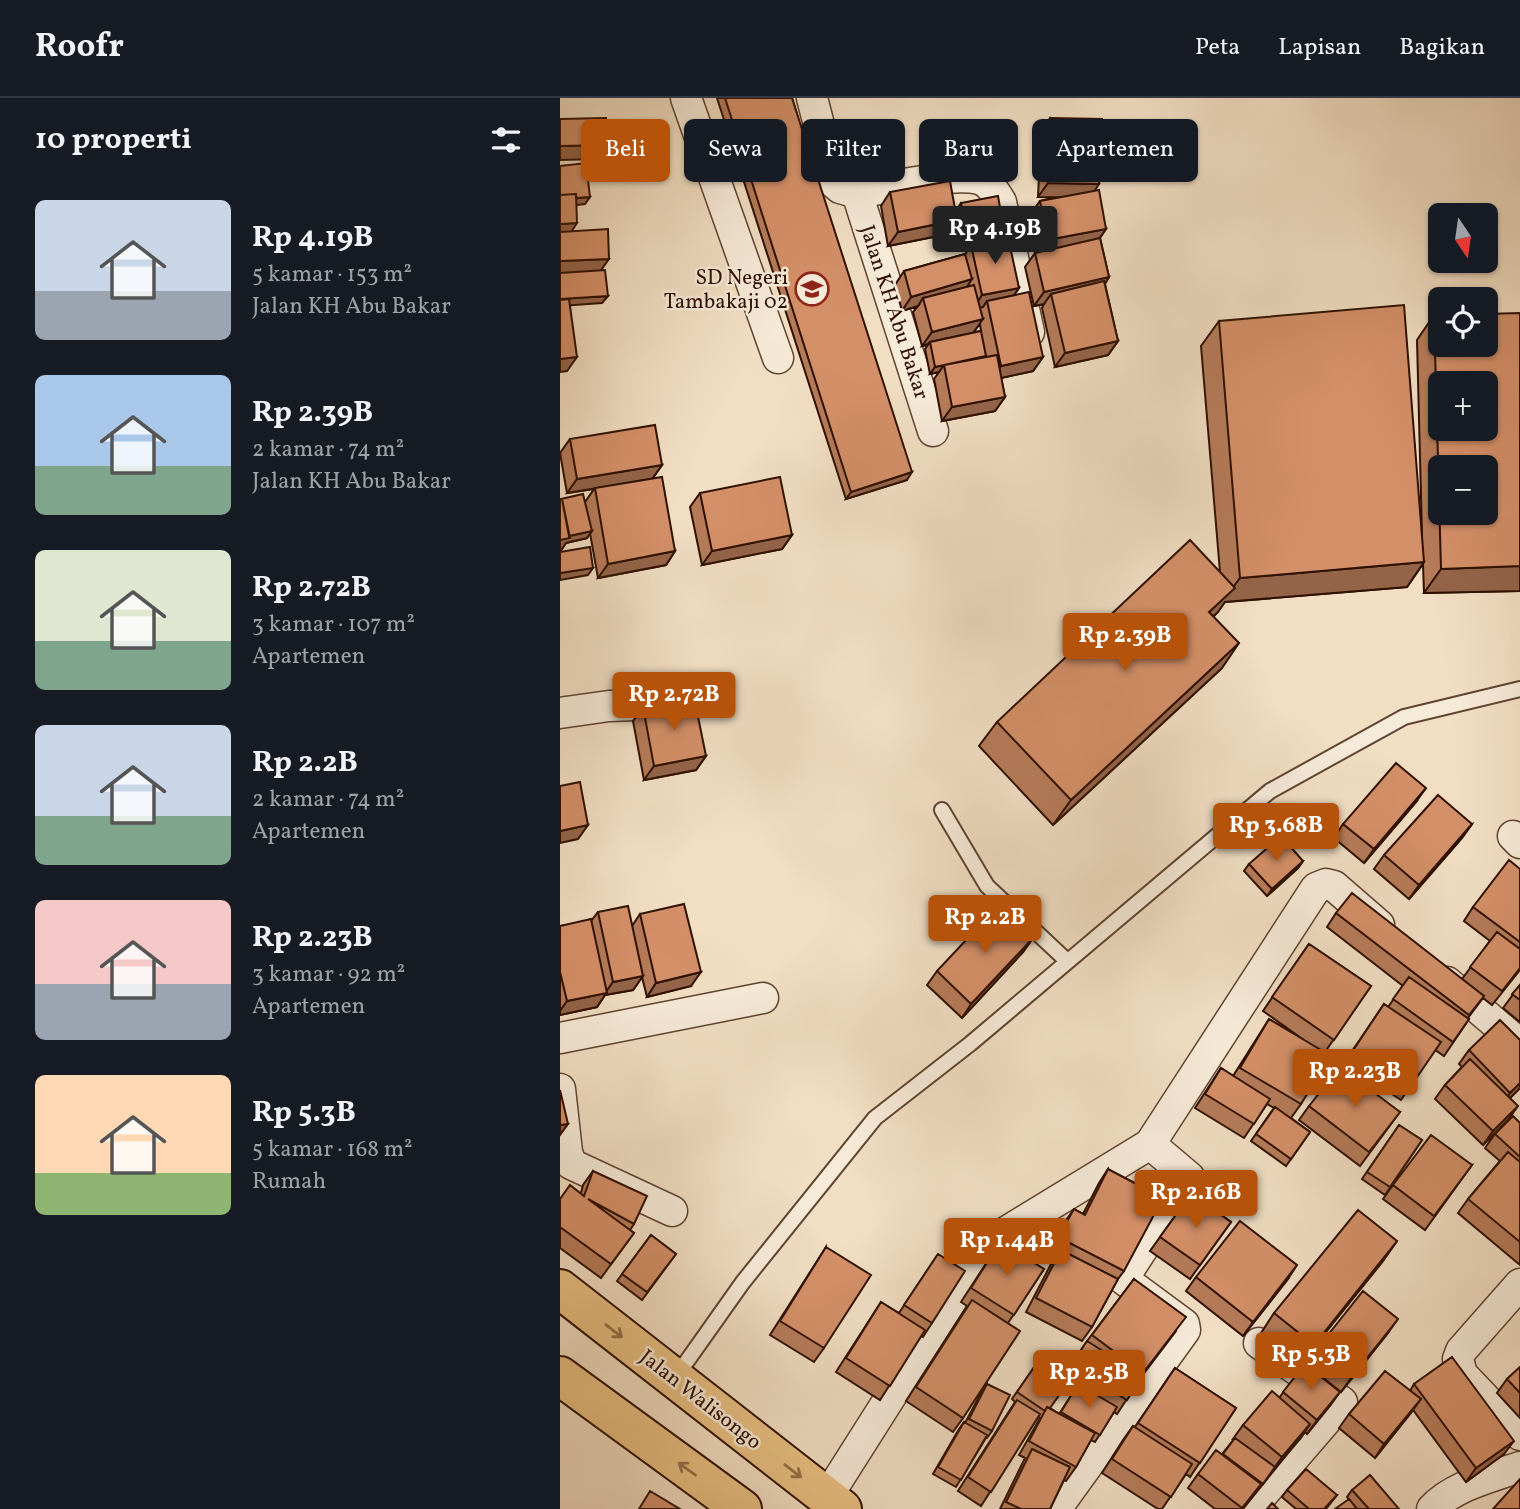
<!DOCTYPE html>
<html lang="id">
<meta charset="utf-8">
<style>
body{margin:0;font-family:Vollkorn,serif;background:#20242c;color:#f1f3f6;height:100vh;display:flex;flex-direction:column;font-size:26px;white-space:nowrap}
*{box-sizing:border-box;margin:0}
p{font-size:23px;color:#9ea1a6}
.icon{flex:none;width:38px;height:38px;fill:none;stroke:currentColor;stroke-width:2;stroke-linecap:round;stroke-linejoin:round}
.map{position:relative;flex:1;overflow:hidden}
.details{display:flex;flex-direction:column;background:#171b24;width:560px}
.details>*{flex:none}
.guide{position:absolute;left:21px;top:21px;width:665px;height:63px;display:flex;gap:14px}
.needle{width:46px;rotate:167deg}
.fabs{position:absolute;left:868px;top:105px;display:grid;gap:14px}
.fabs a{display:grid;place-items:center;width:70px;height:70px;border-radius:10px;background:#171b24;box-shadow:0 2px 5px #0004;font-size:35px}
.price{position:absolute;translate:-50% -60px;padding:0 16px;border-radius:7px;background:#b45309;color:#fff;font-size:23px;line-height:46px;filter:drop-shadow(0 2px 4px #0008)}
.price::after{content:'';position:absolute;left:50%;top:42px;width:21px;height:16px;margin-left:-10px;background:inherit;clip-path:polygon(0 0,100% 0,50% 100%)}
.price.selected{background:#222;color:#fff}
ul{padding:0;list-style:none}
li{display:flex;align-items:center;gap:21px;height:175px;padding:0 35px}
li span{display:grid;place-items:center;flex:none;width:196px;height:140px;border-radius:10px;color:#555}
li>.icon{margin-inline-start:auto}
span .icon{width:84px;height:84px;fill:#fffc;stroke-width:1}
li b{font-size:30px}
h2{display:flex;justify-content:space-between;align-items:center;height:84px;padding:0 35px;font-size:30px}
.tag{padding:0 24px;border-radius:10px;background:#171b24;box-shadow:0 2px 5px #0004;font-size:24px;line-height:63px}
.tag.selected{background:#b45309;color:#fff}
header{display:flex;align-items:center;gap:42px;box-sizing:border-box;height:98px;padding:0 35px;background:#171b24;border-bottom:2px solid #363941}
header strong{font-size:33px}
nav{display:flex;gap:38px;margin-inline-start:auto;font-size:24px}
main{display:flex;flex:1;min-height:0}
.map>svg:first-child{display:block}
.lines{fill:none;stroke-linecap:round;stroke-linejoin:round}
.lane-casing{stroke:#604431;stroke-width:18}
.street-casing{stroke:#604431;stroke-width:33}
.highway-casing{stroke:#2f1000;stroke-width:42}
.lane{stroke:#f6ead8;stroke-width:14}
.street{stroke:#f6ead8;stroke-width:30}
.highway{stroke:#e8bf82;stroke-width:38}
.wall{fill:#b57b59;stroke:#2f1000;stroke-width:2;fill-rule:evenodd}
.shaded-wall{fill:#946449;stroke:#2f1000;stroke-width:2}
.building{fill:#d38f68;stroke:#2f1000;stroke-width:2;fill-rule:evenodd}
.oneway{stroke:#957048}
.labels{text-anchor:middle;stroke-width:5;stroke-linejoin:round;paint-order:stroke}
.poi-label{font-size:21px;fill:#2f1000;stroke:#f6ead8;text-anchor:end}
.street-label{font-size:21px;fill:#2f1000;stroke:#f6ead8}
</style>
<header>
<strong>Roofr</strong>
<nav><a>Peta</a><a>Lapisan</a><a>Bagikan</a></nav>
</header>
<main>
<section class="details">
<h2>10 properti<svg class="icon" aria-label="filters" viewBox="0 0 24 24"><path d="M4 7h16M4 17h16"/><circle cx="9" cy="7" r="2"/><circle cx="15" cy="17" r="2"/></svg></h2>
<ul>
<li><span style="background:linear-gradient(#c9d6e8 65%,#9aa5b1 0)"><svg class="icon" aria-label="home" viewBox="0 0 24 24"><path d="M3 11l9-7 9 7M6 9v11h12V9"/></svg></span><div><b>Rp 4.19B</b><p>5 kamar · 153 m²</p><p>Jalan KH Abu Bakar</p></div></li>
<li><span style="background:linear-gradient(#a9c7e8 65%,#7fa58c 0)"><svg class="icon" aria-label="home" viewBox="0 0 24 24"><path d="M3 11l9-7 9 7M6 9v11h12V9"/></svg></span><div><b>Rp 2.39B</b><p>2 kamar · 74 m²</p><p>Jalan KH Abu Bakar</p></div></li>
<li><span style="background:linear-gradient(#dfe7d0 65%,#7fa58c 0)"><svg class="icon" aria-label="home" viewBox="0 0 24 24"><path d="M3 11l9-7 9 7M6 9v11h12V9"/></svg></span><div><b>Rp 2.72B</b><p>3 kamar · 107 m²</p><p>Apartemen</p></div></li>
<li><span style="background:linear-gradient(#c9d6e8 65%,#7fa58c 0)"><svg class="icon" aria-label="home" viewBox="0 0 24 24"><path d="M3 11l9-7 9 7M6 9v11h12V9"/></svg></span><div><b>Rp 2.2B</b><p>2 kamar · 74 m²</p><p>Apartemen</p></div></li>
<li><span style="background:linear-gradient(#f6c9c9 60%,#9aa5b1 0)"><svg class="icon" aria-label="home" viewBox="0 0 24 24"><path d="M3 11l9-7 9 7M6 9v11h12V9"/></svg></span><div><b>Rp 2.23B</b><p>3 kamar · 92 m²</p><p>Apartemen</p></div></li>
<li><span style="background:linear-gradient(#ffd9b3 70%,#8fb573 0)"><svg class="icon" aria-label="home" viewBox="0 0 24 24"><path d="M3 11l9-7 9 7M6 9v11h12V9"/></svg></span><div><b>Rp 5.3B</b><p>5 kamar · 168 m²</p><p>Rumah</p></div></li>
</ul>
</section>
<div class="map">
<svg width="960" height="1411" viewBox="0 0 960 1411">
<rect width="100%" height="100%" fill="#f1dec3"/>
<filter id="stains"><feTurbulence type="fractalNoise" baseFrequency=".00286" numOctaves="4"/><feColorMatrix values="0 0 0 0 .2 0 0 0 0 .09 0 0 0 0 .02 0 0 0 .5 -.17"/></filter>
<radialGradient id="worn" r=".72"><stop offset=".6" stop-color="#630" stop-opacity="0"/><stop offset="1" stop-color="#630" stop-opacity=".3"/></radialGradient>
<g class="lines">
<defs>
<path id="lane" d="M382,712L427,788L506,862
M115,1280L183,1184L315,1020L410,946L710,693L844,619L960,591"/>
<path id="street" d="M126,0L218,260
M252,0L274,85L280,90L297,95L373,333
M297,95C327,90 392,74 419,81C429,84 436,95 441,104L469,234
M0,615L49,608L99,606
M953,738L960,745
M887,884L954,941
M0,940L203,900
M0,991L7,1054L11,1066L112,1113
M960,1186L901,1253L898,1261L902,1276L960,1337
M267,1399L428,1145L590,1046L756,790L766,786L774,788L819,827
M496,1411L625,1232L624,1226L563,1181L629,1079L590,1046
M690,1411L782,1304L699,1245
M872,1411C893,1388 931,1379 960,1369"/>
<path id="highway" d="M0,1191L282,1411
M0,1278L182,1411"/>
</defs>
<!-- lane casing -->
<use href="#lane" class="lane-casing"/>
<!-- street casing -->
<use href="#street" class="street-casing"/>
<!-- highway casing -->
<use href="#highway" class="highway-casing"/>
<!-- lane -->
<use href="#lane" class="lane"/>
<!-- street -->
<use href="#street" class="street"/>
<!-- highway -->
<use href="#highway" class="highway"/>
</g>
<!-- wall -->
<path class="wall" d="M157,0H232L347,382L286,401Z
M490,20L535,92L546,131L540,140L549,179L545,186L558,243L548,257L495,269L482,210L484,206L474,208L465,169L475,155L477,154L470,117L480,103L497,99H478L481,34Z
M330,94L397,122L388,136L328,148L321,108Z
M401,105L444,140L459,190L454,197L483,259L473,273L441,280L445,299L435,313L382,323L374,281L379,274L370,276L365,251L368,247L362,248L353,214L358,208L342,213L335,187L344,173L405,156L409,151L403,152L396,113ZM420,226L421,233L413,234Z
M874,217L960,493L864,495L863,466L847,489L665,504L654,518L662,570L493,727L419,648L437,624L660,474L641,248L659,223L862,437L857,242Z
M10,341L102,367L93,380L115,453L106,467L38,480L30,435L27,440L6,445L0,454L25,404L34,391L7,395L0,355Z
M140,395L232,437L222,451L142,467L130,409Z
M83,609L146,658L136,672L84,682L73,623Z
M856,704L804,765L774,740L783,726Z
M912,726L902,740L849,801L814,771L824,757Z
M743,763L738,770L707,798L684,773L689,766Z
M960,771V872L932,907L923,900L908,920L909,921L884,958L875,952L841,1002L784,965L824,906L828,909L843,888L767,829L776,815L902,881L930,843L904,823L913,809Z
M38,814L72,828L80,816L131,888L87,899L82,879L73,892L45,897L37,909L0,917V828L31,823Z
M473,840L463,854L402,920L367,887L377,873Z
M749,846L811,888L765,954L741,1006L731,1020L750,1034L726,1068L691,1043L714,1010L707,1006L684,1040L635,1010L661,970L673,978L709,921L744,942L703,913Z
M960,887V924L943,910Z
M960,942V990L950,1000L948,1022L923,1047L875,1001L885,987L902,969L899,966L909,952Z
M749,1008L840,1014L800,1068L739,1022Z
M960,1025V1167L898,1115L908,1101L940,1063L925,1050L935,1036Z
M839,1027L862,1042L825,1097L802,1081Z
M912,1067L865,1132L823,1101L833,1087Z
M548,1071L564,1173L558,1181L532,1229L522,1243L466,1214L491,1166L497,1157L489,1153L504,1125L514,1111L523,1116L539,1085Z
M33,1073L74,1126L70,1132L74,1135L41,1180L0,1150V1101L21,1095L23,1087Z
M631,1096L671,1124L630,1181L590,1153Z
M91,1137L116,1156L82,1202L57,1183Z
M837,1143L823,1163L740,1266L701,1235L714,1215Z
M440,1144L484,1171L448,1225L403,1320L393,1334L346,1303L407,1208L401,1204Z
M266,1149L264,1250L254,1264L210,1237Z
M378,1156L372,1225L363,1239L361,1238L320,1302L276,1274L321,1204L339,1215Z
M636,1179L728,1181L683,1238L626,1193Z
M574,1181L616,1233L582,1278L557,1316L554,1314L535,1344L531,1342L516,1369L506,1383L504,1382L490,1411H440L465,1360L459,1357L480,1320L478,1319L421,1408L398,1393L455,1304L452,1301L477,1265L490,1310L499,1316L516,1290L502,1281L527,1243Z
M828,1235L781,1294L746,1266L756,1252Z
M745,1266L780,1294L747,1336L745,1334L683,1411H655L628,1390L638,1376L662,1356L674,1341H673L683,1327L719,1300Z
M960,1269V1320L937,1295L947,1281Z
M615,1270L676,1310L630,1379L626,1376L602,1411H598L542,1375L563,1342L573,1328L575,1329Z
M427,1286L432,1333L427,1340H426L396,1389L373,1376L399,1331L404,1324L405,1325L422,1293Z
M854,1286L944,1356L906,1384L853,1312L815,1360L779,1330L789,1316L850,1293Z
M727,1392L777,1397L766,1411H736L722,1399Z
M792,1392L839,1411H797L787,1399Z"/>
<!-- shaded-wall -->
<path class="shaded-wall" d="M48,47L38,61L0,62V48Z
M488,85L539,86L530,100L478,99Z
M30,99L25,106L0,109V102Z
M397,122L388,136L328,148L338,134Z
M17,125L8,139L0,140V126Z
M546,131L536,145L478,156L487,142Z
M445,138L440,145L411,147L409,151L403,152L408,145Z
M49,161L39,175L0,177V163Z
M549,179L540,193L491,196L484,206L474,208L484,194Z
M412,181L403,195L363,200L358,208L342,213L351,199Z
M459,190L449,204L427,203L423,209L413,211L422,197Z
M48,198L42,205L0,208V201Z
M423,221L413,235L370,244L368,246L362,248L372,234Z
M558,243L548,257L495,269L505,255Z
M17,259L7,273L0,274V261Z
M483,259L473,273L432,282L441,268Z
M384,267L379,274L370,276L375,269Z
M445,299L435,313L382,323L392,309Z
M102,367L92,381L7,395L17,381Z
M352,374L347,382L286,401L291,394Z
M32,433L27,440L6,445L0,454V442L9,438Z
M232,437L222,451L142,467L152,453Z
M115,453L106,467L38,480L48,466Z
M864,464L847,489L665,504L658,514L632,539L649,514L668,496L680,480Z
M960,468V493L864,495L881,471Z
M33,470L28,477L0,482V475Z
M679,545L662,570L493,727L511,702Z
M146,658L136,672L84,682L94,668Z
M866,690L856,704L804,765L814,751Z
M912,726L902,740L849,801L859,787Z
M28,727L18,741L0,745V733Z
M743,763L738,770L707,798L712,791Z
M473,840L463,854L402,920L411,906Z
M141,874L131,888L87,899L96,885Z
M83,878L73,892L45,897L37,909L0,917V913L7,903L45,895L53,884Z
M960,985V990L941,1009L950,995Z
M958,1008L948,1022L923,1047L933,1033Z
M8,1026L0,1037V1027Z
M837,1143L823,1163L740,1266L754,1247Z
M737,1167L728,1181L683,1238L693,1224Z
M838,1221L828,1235L781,1294L791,1280Z
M780,1294L770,1308L747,1336L757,1322Z
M861,1301L851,1315L815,1360L824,1346Z
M750,1326L741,1340L712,1373L722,1359Z
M954,1343L944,1356L906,1384L916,1370Z"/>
<!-- building -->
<path class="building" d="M165,0H232L352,374L291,394Z
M46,20L48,47L0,48V21Z
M490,20L542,21L539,86L488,85Z
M26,65L30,99L16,100V96L0,97V68Z
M390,83L397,122L338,134L330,94Z
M539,92L546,131L487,142L480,103Z
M16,96L17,125L0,126V97Z
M438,98L445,138L408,145L401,105Z
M48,131L49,161L0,163V134Z
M448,139L459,190L422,197L411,147Z
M540,140L549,179L484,194L475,155Z
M405,156L412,181L351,199L344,173Z
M45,172L48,198L0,201V175Z
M544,183L558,243L505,255L491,196Z
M414,187L423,221L372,234L363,200Z
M469,194L483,259L441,268L427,203Z
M9,201L17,259L0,261V202Z
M844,207L864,464L680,480L659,223Z
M960,215V468L881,471L874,217H880V247H926V216ZM880,285H926V331H880ZM880,369H926V415H880Z
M421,233L426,258L375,269L370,244Z
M437,257L445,299L392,309L384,267Z
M95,327L102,367L17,381L10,341Z
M102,379L115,453L48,466L35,390Z
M220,379L232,437L152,453L140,395Z
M23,396L32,433L9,438L2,401H1Z
M0,401H2L10,440L0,442Z
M630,442L675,490L649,514L679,545L511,702L437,624Z
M30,449L33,470L0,475V454Z
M134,599L146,658L94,668L83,609Z
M836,665L866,690L814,751L783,726Z
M20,684L28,727L0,733V688Z
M878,697L912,726L859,787L824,757Z
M721,738L743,763L712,791L689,766Z
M949,762L960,771V844L913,809Z
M792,795L924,898L909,917L776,815Z
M124,806L141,874L96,885L80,816Z
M68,808L83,878L53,884L38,814Z
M438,808L473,840L411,906L377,873Z
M31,821L47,895L7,903L0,874V828Z
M937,834L960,851V870L942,893L910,869Z
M749,846L811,888L774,942L712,899Z
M849,879L909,921L893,944L833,901Z
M960,887V902L952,896Z
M824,906L881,944L851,988L794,951Z
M709,921L771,958L741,1006L680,970Z
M940,922L960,942V985L950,995L909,952Z
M910,961L958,1008L933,1033L885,987Z
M780,969L840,1014L809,1054L749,1008Z
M661,970L710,1001L694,1026L645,996Z
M0,992L8,1026L0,1027Z
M715,1009L750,1034L731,1061L696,1036Z
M953,1018L960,1025V1059L935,1036Z
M839,1027L862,1042L830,1089L807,1074Z
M871,1037L912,1067L874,1118L833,1087Z
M948,1054L960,1064V1144L908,1101Z
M548,1071L603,1100L564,1173L498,1139L514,1111L525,1117Z
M33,1073L87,1098L74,1126L28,1101L74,1135L51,1166L0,1129V1101L10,1087L24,1098Z
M631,1096L671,1124L640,1167L600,1139Z
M798,1112L837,1143L754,1247L714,1215Z
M680,1123L737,1167L693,1224L636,1179Z
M91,1137L116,1156L87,1194L62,1176Z
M440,1144L484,1171L454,1217L411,1190Z
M266,1149L311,1177L264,1250L220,1223Z
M501,1152L558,1181L532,1229L476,1200Z
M378,1156L405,1173L372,1225L344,1207Z
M574,1181L626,1219L583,1275L532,1237Z
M803,1193L838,1221L791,1280L756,1252Z
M412,1202L460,1233L403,1320L356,1289Z
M321,1204L365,1232L330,1288L286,1260Z
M527,1243L582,1278L567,1302L511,1267Z
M892,1259L954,1343L916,1370L854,1286Z
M477,1265L507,1286L490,1310L487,1309L485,1313L457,1294Z
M745,1266L780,1294L757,1322L723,1294Z
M960,1269V1295L947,1281Z
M615,1270L676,1310L640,1365L578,1325Z
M825,1273L861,1301L824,1346L789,1316Z
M427,1286L450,1297L432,1333L409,1321Z
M518,1286L557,1309L540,1337L501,1314Z
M712,1293L750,1326L722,1359L683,1327Z
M457,1302L480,1316L431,1394L408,1379Z
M487,1309L535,1335L516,1369L469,1343Z
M404,1324L427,1337L401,1382L378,1369Z
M573,1328L632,1366L611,1399L552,1361Z
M675,1340L715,1369L703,1386L663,1356Z
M472,1351L510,1369L490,1411H461L446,1404Z
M656,1352L701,1386L682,1410L638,1376Z
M746,1371L777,1397L764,1411H749L727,1392Z
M810,1377L839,1411H809L792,1392Z
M960,1381V1411H933Z
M90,1393L120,1411H79Z
M789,1401L797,1411H775Z
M712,1405L718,1411H707Z"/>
<!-- one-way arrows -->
<defs><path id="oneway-shaft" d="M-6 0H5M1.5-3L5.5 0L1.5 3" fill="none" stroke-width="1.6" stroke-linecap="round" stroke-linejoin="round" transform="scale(1.75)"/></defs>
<g class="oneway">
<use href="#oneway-shaft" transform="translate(54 1233) rotate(38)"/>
<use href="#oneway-shaft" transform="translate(127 1371) rotate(-144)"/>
<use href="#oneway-shaft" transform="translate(233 1373) rotate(38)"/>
</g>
<!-- icons -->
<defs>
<symbol id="school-ring" viewBox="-11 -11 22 22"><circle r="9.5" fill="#f6ead8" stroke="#8f2418" stroke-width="1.5"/><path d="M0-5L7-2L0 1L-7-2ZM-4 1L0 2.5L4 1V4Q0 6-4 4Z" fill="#8f2418"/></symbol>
</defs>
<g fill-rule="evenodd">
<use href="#school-ring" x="233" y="172" width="38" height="38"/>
</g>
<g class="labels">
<!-- poi labels -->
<g class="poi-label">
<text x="228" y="186">SD Negeri<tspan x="228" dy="24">Tambakaji 02</tspan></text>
</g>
<!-- street labels -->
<g class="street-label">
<text transform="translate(335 214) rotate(72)" y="7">Jalan KH Abu Bakar</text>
<text transform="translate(141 1301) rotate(38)" y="7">Jalan Walisongo</text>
</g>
</g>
<rect width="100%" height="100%" filter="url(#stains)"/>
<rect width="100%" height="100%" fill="url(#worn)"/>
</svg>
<div class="fabs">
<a><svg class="needle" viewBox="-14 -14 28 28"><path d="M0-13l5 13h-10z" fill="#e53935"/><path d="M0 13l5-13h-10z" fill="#9ea1a6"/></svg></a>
<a><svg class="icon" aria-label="locate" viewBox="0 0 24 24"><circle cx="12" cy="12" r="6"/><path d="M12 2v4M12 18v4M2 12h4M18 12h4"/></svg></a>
<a>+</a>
<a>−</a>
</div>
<b class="price selected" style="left:435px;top:168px">Rp 4.19B</b>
<b class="price" style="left:565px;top:575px">Rp 2.39B</b>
<b class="price" style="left:114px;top:634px">Rp 2.72B</b>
<b class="price" style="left:716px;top:765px">Rp 3.68B</b>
<b class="price" style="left:425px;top:857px">Rp 2.2B</b>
<b class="price" style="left:795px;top:1011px">Rp 2.23B</b>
<b class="price" style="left:636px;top:1132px">Rp 2.16B</b>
<b class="price" style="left:447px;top:1180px">Rp 1.44B</b>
<b class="price" style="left:751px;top:1294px">Rp 5.3B</b>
<b class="price" style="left:529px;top:1312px">Rp 2.5B</b>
<div class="guide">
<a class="tag selected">Beli</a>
<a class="tag">Sewa</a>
<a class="tag">Filter</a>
<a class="tag">Baru</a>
<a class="tag">Apartemen</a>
</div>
</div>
</main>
